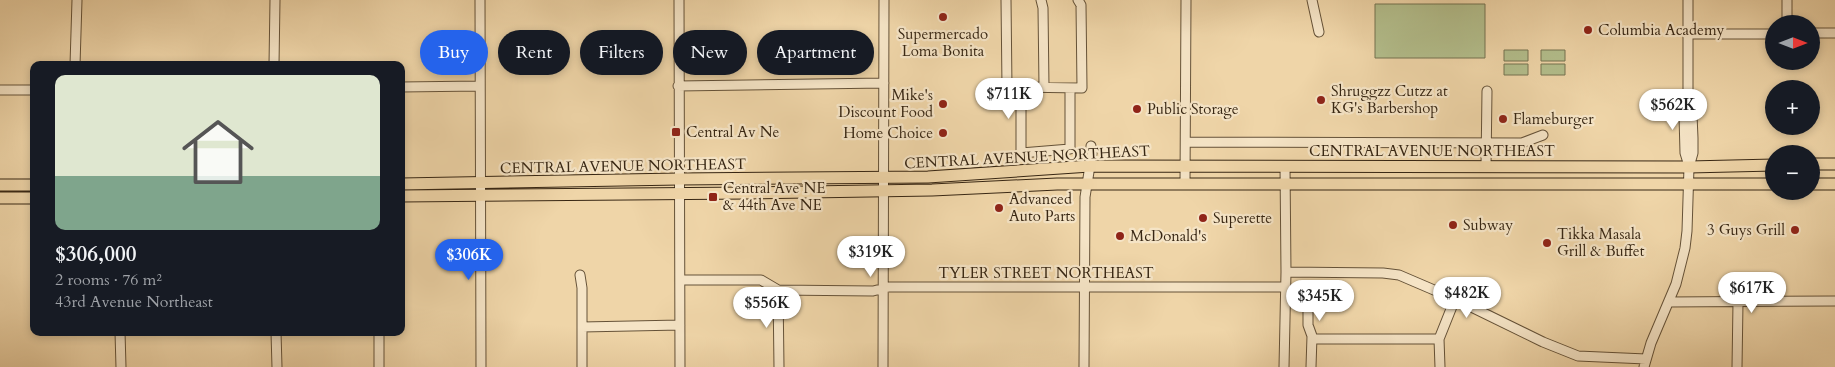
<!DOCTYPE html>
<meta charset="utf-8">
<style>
body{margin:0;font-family:Cardo,serif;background:#20242c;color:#f1f3f6;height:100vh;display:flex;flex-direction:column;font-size:19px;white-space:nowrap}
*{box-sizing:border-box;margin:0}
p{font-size:16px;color:#9ea1a6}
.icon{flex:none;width:28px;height:28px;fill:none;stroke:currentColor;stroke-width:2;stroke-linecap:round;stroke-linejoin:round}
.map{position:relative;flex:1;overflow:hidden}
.side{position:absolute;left:30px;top:61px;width:375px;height:275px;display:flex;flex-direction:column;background:#171b24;border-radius:10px;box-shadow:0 2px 8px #0003}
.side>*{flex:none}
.hud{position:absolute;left:420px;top:30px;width:475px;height:45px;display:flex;gap:10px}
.needle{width:32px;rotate:90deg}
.fabs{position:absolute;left:1765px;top:15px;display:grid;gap:10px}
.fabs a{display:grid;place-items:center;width:55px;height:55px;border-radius:50%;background:#171b24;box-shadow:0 2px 8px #0003;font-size:25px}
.price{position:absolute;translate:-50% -42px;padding:0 11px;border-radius:18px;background:#fff;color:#222;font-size:16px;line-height:32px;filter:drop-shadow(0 1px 2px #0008)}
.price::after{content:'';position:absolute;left:50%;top:30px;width:15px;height:11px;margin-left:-8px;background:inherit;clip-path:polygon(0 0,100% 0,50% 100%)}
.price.current{background:#2563eb;color:#fff}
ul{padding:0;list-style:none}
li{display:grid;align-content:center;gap:10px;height:265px;padding:0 25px}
li span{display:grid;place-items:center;height:155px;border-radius:10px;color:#555}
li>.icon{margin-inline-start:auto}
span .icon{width:90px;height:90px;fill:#fffc;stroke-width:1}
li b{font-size:21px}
.pill{padding:0 18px;border-radius:22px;background:#171b24;box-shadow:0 2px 8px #0003;font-size:18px;line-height:45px}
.pill.current{background:#2563eb;color:#fff}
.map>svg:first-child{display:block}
.green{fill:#b3be8c;stroke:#757250}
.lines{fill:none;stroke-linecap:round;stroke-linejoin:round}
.minor-casing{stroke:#655238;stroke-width:11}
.major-casing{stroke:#372613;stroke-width:13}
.minor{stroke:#f5e4c6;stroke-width:9}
.major{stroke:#efd5a8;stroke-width:11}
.poi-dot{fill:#8f2418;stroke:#f5e4c6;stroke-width:2}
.labels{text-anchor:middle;stroke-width:4.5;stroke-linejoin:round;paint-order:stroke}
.poi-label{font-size:15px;fill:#372613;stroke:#f5e4c6;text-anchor:start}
.street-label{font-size:15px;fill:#372613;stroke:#f5e4c6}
</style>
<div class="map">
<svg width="1835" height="367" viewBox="0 0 1835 367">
<rect width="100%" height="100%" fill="#efd5a8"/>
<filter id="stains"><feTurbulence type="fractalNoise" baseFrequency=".004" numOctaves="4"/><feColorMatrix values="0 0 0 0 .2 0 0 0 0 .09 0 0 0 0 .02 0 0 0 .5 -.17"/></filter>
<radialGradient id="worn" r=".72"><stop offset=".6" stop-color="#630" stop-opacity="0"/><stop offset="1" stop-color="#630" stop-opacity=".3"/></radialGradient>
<!-- green -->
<path class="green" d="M1375,4H1485V58H1375Z
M1504,50H1528V61H1504Z
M1541,50H1565V61H1541Z
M1504,64H1528V75H1504Z
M1541,64H1565V75H1541Z"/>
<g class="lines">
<defs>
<path id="minor" d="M480,0L481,367
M679,0L680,367
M1006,0L1007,87L1082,88L1081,5L1078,0
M1041,0L1043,8L1044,87
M1312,0L1319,32
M1688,0V91L1684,116L1685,153L1689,166
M1787,0V24
M1811,33H1835
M1688,34H1774
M75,65L77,0
M274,65L275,0
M678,86L884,83
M401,87L480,86
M1021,87V153L1070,149V89
M0,90H34
M1186,142L1522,143L1543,135
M1486,166L1487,91
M1185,184L1186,0
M1286,272L1383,273L1399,275L1455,299L1543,342L1578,356L1646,359
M580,275L582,288V367
M680,280H761L778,290L873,291L889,287H1285
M778,290L779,367
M1308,292V325L1312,336L1311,367
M1669,302L1835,301
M582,327L680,325
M120,332L121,367
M276,332L277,367
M379,332V367
M1312,339H1439
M883,367L884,0
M1084,367L1085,197L1092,153L1091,146
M1284,367L1286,272L1285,166
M1440,367L1439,339L1455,299
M1644,367L1651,343L1676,284L1685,248L1687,231L1689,167L1693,153V138L1692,115L1688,91
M1737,367L1738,303"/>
<path id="major" d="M1811,164H1835
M401,184L679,179L928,177L1090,166L1689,167L1774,165
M1811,184H1835
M0,185H34
M401,196L748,193L932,190L1057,184H1774
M0,198H34"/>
</defs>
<!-- minor casing -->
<use href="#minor" class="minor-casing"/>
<!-- major casing -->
<use href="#major" class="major-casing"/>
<!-- minor -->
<use href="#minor" class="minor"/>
<!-- major -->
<use href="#major" class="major"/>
</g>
<!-- markers -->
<g class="poi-dot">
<circle cx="943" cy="17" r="5"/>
<circle cx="1588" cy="30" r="5"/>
<circle cx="1321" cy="100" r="5"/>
<circle cx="943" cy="104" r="5"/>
<circle cx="1137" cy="109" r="5"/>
<circle cx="1503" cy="119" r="5"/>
<rect x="671" y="127" width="10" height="10" rx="2.5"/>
<circle cx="943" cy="133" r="5"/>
<rect x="708" y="192" width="10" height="10" rx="2.5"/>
<circle cx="999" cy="208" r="5"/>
<circle cx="1203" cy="218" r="5"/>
<circle cx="1453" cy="225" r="5"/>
<circle cx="1795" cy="230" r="5"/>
<circle cx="1120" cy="236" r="5"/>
<circle cx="1547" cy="243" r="5"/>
</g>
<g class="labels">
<!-- poi labels -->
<g class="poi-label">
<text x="1598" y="35">Columbia Academy</text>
<text x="943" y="39" text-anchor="middle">Supermercado<tspan x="943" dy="17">Loma Bonita</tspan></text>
<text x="1331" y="96">Shruggzz Cutzz at<tspan x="1331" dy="17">KG's Barbershop</tspan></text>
<text x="933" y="100" text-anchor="end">Mike's<tspan x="933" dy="17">Discount Food</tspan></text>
<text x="1147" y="114">Public Storage</text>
<text x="1513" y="124">Flameburger</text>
<text x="686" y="137">Central Av Ne</text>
<text x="933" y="138" text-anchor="end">Home Choice</text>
<text x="723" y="193">Central Ave NE<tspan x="723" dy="17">&amp; 44th Ave NE</tspan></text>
<text x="1009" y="204">Advanced<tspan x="1009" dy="17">Auto Parts</tspan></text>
<text x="1213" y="223">Superette</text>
<text x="1463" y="230">Subway</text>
<text x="1785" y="235" text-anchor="end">3 Guys Grill</text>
<text x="1557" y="239">Tikka Masala<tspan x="1557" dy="17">Grill &amp; Buffet</tspan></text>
<text x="1130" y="241">McDonald's</text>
</g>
<!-- street labels -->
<g class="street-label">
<text x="1432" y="156">CENTRAL AVENUE NORTHEAST</text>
<text transform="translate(1027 157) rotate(-3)" y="5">CENTRAL AVENUE NORTHEAST</text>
<text transform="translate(623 166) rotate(-1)" y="5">CENTRAL AVENUE NORTHEAST</text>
<text x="1046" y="278">TYLER STREET NORTHEAST</text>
</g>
</g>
<rect width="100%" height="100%" filter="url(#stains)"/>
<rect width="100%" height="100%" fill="url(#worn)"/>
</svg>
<div class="fabs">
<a><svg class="needle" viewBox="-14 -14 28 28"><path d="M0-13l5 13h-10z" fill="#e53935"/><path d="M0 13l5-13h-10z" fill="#9ea1a6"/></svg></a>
<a>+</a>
<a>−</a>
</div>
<b class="price" style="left:1009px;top:120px">$711K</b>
<b class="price" style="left:1673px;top:131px">$562K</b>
<b class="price" style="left:871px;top:278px">$319K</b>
<b class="price current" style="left:469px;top:281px">$306K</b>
<b class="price" style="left:1752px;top:314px">$617K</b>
<b class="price" style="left:1467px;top:319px">$482K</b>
<b class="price" style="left:1320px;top:322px">$345K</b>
<b class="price" style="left:767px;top:329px">$556K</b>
<div class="hud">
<a class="pill current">Buy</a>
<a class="pill">Rent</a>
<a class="pill">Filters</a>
<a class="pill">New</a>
<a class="pill">Apartment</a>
</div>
<section class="side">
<ul>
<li><span style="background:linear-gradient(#dfe7d0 65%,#7fa58c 0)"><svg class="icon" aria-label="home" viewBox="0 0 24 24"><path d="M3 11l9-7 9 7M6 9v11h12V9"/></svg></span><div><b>$306,000</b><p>2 rooms · 76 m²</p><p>43rd Avenue Northeast</p></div></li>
</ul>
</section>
</div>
